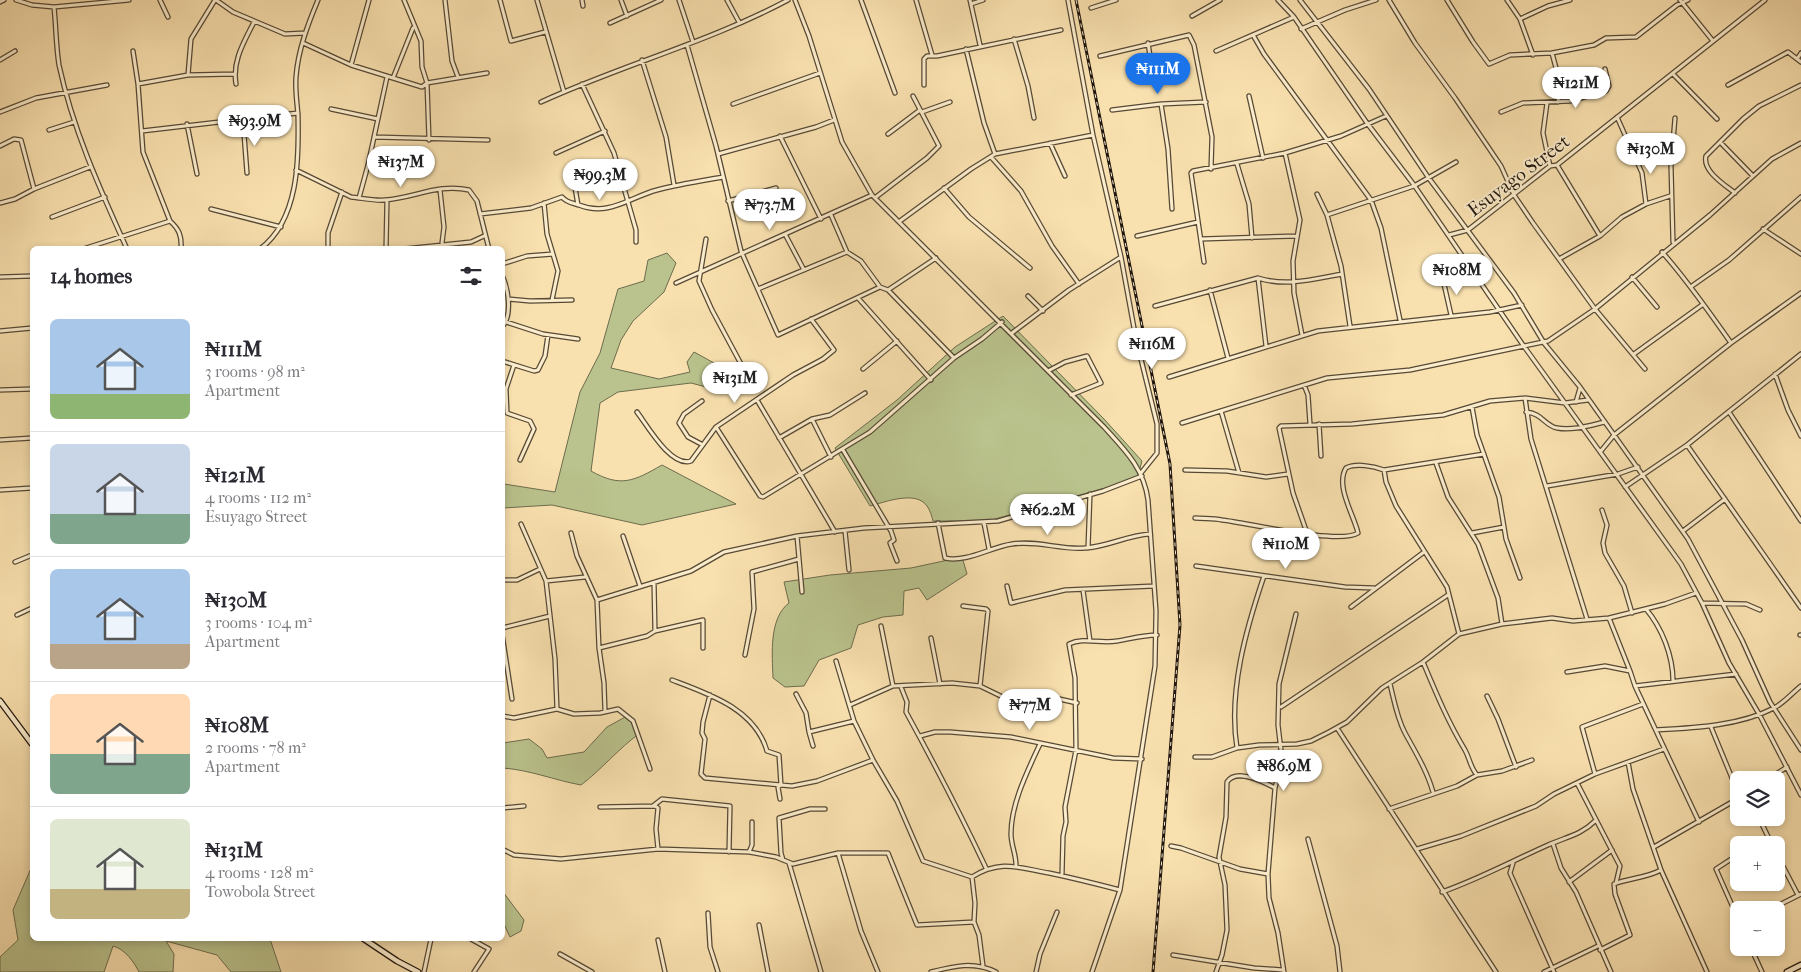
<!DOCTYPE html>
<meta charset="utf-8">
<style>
body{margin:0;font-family:"IM FELL French Canon",serif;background:#f7f7f7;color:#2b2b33;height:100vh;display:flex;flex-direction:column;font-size:19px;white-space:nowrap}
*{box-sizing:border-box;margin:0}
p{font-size:16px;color:#7c7c81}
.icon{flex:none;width:28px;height:28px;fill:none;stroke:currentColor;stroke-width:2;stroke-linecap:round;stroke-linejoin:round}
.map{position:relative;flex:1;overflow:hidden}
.panel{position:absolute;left:30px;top:246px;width:475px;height:695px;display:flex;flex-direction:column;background:#fff;border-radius:8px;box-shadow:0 2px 8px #0003}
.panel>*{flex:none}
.buttons{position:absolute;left:1730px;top:771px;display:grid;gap:10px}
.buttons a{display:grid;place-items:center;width:55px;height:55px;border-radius:8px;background:#fff;box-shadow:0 2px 8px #0003;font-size:25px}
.price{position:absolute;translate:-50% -42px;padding:0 11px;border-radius:18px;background:#fff;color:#222;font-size:16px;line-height:32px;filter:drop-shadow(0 1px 2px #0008)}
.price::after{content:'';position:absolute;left:50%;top:30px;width:15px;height:11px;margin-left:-8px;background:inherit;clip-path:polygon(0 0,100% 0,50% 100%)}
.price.active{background:#1a73e8;color:#fff}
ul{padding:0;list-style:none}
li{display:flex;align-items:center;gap:15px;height:125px;padding:0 20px}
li+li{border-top:1px solid #e1e1e2}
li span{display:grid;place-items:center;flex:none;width:140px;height:100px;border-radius:8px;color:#555}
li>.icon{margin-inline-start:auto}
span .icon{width:60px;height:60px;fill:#fffc;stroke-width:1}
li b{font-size:21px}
h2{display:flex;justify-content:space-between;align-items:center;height:60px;padding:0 20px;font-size:21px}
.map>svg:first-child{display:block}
.green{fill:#bac38d;stroke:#6d6c4e}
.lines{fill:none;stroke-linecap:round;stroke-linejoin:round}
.minor-casing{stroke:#564936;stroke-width:5.5}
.secondary-casing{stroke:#20160e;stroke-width:7}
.minor{stroke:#fbeccb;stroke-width:3}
.secondary{stroke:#fbeccb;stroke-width:4.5}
.rail-casing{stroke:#20160e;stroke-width:3}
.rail{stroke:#fbeccb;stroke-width:1;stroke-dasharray:4;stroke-linecap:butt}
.labels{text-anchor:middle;stroke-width:4;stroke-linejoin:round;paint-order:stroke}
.street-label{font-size:19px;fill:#20160e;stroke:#fbeccb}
</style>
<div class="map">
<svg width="1801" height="972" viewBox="0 0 1801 972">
<rect width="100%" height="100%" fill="#f9e1af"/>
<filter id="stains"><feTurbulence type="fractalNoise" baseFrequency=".004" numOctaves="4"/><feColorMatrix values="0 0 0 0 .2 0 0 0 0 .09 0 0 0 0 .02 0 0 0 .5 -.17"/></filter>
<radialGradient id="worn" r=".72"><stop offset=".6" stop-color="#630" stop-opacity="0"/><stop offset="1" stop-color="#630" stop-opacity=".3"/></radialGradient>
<!-- green -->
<path class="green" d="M667,253L676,263L664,292L633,321L621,340L611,368L659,379L690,372L687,362L694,352L725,369L706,387L691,383L618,392L600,403L591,471C621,488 634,481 662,465L736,504L642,525L552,505L503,508V472L504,484L555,492L580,392L600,353L618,289L644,281L648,260Z
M1003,316L1104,419L1142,461L1137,479L988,521H933C932,517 930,510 927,506C916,490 885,502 870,506L835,448L897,400L955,347Z
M962,557L967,574L927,600L919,588L904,591L903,615L883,617L858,625L851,648L819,660L804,686L785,687L773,678C772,654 769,618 789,603L784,582L830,575L911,568Z
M627,716L640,733C618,749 602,769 581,785C554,780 530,770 503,768V743L529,739L542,749L547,758L584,752L607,727Z
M32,866V939H270L281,972H231L217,955L166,941L174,954L173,972H139C134,962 125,949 113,946L104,972H0V957L18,940L13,910Z
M503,892L524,920L521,931L510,937L503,922Z"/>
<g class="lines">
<defs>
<path id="minor" d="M16,0L32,5L54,7L129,0
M160,0L168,17
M216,0L233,12L285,34L305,33
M404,0L421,41L422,67L427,83L429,140
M445,0L452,61L458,77
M500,0L511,41L545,32
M537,0L564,92
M582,0L583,6
M621,0L627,16
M679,0L693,42
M727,0L739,22
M795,0L809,36L842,142L872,195L1104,427C1124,449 1144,468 1148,500L1156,611L1155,666L1120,890L1092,972
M861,0L895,93
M916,0L932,55
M970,0L980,45
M1068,0L1093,135L1121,257L1136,339L1157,424V453L1141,473
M1278,0L1294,17L1367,123L1414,185L1523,345L1681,564L1702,603L1729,663L1759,714L1801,795
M1300,0L1369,89L1428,177L1514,293L1544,343L1580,387L1688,539L1742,640L1770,702L1801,750
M1389,0L1415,43L1455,98L1501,166L1514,195L1533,223L1595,309L1645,369
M1447,0L1473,42L1489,64L1510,55L1552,53L1594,45L1606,38L1636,37L1677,5L1688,0
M1507,0L1520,19L1533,55
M1680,0L1713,41
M0,2L4,0
M971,4L983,0
M54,7C56,26 56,46 59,65C73,130 100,189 127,249
M1091,8L1116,0
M1192,16L1220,0
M1520,19L1548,6L1570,0
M610,23L661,0
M1301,29L1345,10L1376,0
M1253,35L1264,54L1371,200L1381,228L1400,320
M1014,39L1028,86L1034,118
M303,43L351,65L422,87L427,83L487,73
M1148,43L1153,75
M687,45L716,146L741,251L778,335L880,287
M966,49L984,123L995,154
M133,51L138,84L143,152L170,221C179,229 182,236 181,249
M1216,51L1294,17
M1552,53L1560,83L1558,102
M1100,56L1189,35L1194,45L1212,137L1211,169
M1797,59L1801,53
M0,60L15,51
M642,60L666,137L674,185
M351,65L369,0
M1673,74L1717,119
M188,75L191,39L215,0
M393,78L413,28
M138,84L188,75L234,74
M236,84C232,61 244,42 254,22
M582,84L614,153L636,230V242
M924,85V59L927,56H937L1061,30
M1728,85L1788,52L1801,62
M1249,96L1263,158
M541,102C622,65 709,42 788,0
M1547,103L1543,133L1550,166
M733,104L820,73
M1161,104L1168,149L1172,209
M331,109L378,119
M1112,110L1161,104L1206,102
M0,112L36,98L107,85
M922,112L950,102
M1501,112L1523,103L1570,101L1606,91L1609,86L1605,69
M1617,117L1642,173L1646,204
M243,121L247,173
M187,124L197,174
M49,130L74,122
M142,131L298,113
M888,134L920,110
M780,136L821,219
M374,137L488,140
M1720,142L1753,176
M1050,143L1065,176
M0,146L14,139L21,140L34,189
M1633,152L1672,137
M556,153L605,131
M1285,153L1300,220L1293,261L1294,293L1302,335
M718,154L816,127L834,120
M991,157L1021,191L1052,246L1079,284
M1237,164L1249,204L1252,238
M1557,165L1600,236
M296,170L351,197C362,198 374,201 385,200C414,198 439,183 469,190L477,201L489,249
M574,182L578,205
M944,188L969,217L1030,268
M440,190L444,227L442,243
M1735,193C1725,185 1702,171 1706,156L1743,119L1759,106L1801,85
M1317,194L1327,215
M876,197L927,158L939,146L913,96
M359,198L368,165L387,77
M728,201L776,188
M0,203L15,199L34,189L90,167
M544,203L547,234L558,271L552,300
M211,209L281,227
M480,214L531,208L562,197C567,203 573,203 579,205C609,217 630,197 657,190C679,184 700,181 723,177
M831,215L847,252L861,261L880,287L888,290L954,358
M52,217L105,197
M900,221L971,169L995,154L1093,135
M1763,229L1801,254
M785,234L804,270
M1449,235L1468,230L1550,166L1557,165L1765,0
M1137,236L1198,222
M706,239L699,281L712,310L741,364
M1201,239L1297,236
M1673,242L1671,166L1675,118
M83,249L170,221
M260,249C299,220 299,159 298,115C297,102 295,90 296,77C298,50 308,24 318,0
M328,249V233L342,192
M386,249L387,200
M404,249L471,242L484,236
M1662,252C1688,281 1709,312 1731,343
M1559,259L1600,236L1622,217L1646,204L1670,196
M1204,262L1191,173L1193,171L1285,153L1341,136L1386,116
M502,264L527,256L553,254
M502,275C508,288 513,315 502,327
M0,277L32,276
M1632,277L1657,307
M1258,278L1266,346
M676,283L872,195
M1444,284L1451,315
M1692,286L1729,260L1801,197
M758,289L847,252
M888,290L936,258
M1210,290L1228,358
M1028,296L1043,311
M858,298L931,380
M508,299L530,301L572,300
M1155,306L1258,278C1286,287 1314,279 1342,274
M506,322L543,334L578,339
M1350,326L1341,266L1327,215L1414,186L1456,162
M0,331L32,328
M1012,333L1069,290L1121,257
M1634,354L1702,305
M502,361L534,371L538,370L545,356L548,335
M514,365L506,389L507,413L530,421L534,429L520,460
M863,369L897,341
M1048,371L1065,362L1087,356L1101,383L1071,395
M1775,374L1788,410L1801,436
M1169,377L1318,331L1490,312L1522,305
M1304,385L1308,395L1310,424
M0,390L32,389
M1525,398L1531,439L1587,619
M757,400L835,532
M702,401L684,414L679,423L688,437L703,445
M1576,402L1580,388
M1472,407L1477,435L1499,497L1506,539L1520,578
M1221,411L1239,473
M637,412C647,425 671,468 691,461L716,427L793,375L823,359L834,350L811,319
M1526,412C1542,413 1545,426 1557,428C1573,431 1591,425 1605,422
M1729,412L1801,521
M812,419L831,457
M1182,423L1327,378L1410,370L1548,341L1595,309L1710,215L1772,159L1801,143
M1319,424L1321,456
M716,427L760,496L763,497L870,432L954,358L982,339L1002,322
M779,438L812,419L830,415L865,393
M0,440L32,438
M1687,445L1801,608
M843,450L891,531L894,540L890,543L897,561
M1601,451L1614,435L1731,343L1801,293
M1436,463L1448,497L1478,544L1498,598L1502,624
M1185,470L1227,471L1266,477L1288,474
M1384,470L1386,482L1396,506L1447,587L1459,634
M1547,486L1618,474L1638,467
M1625,487L1687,445L1801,354
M0,490L32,488
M1602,510L1607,525L1603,543L1605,553L1624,586L1632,613
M1195,518C1204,519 1213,518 1222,520C1249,523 1338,545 1358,533C1354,515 1335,486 1346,468C1356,463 1373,466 1384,470L1484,454
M938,523L945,558C966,563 991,547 1012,544C1037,540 1060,550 1085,548C1107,547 1128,535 1150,534
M984,523L989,549
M521,524L546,581L555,659L557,709
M845,531L849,570
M1683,531L1725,499
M571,533L577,556L597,600L599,648L604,683L605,711
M1307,533L1293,493L1279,428L1281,426L1352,424L1443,415L1490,401L1525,398L1565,403L1588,400
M1472,533L1504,527
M623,536L640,586
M797,536L802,592
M1088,548L1090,494
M15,562L32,555
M1196,566L1345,587L1374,588
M502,580H517L540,569
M546,581L585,577
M1007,586L1011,603L1065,590L1154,586
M1083,590L1090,641
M597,600L691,571L724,552L797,536L864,528L998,521L1103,491L1142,476
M1702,603L1746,604L1760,610
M963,606L986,609L988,611L980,686
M1351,607L1424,552
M1646,609C1662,628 1673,656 1673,681
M17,615L32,608
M1609,618L1665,604L1696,593
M881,626L893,686
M502,628L550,616
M655,631L703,620V648
M502,634L512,699
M1800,635H1801
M931,638L940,684
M599,648L647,636L655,631L654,583
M745,655L754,609L752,572L799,559
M836,661L854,721L873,760L897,801L923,861L972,877C1001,859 1019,868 1049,873C1073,878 1097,884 1120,890
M1423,662C1436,693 1448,722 1465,750C1470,759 1470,767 1477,775
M1567,672L1605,666L1630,671L1635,686L1699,822
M672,680C709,694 755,709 767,751L779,755L781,785L778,787L780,799
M1390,684C1394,700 1397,718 1405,733C1416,753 1427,771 1433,792
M1635,686L1736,674
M901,687L907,702L906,712C934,763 961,815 986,868
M796,694L806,713L809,732
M710,695L703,722L702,733L705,739L701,774L705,778L792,786L817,781L873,760
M1487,696L1498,719L1516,767
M850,705L893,686L952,683L980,686L1015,703L1055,698L1077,703
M1281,707L1448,595
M502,716L514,718L557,709L574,714L600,713L618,709L633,721L650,769
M1711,727L1739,795
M1337,728L1496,972
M1656,730C1694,728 1739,726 1774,708C1784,703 1792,693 1801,686
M920,736L935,732H950L1011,737L1113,758L1142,759
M813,746L809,732L854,721
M1237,748L1259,745L1297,744L1311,741L1329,732L1347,722L1382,688L1423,662L1459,634L1502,624L1552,618L1573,621L1609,618L1630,671
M1195,757H1212L1237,748C1228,692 1246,629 1264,576
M1628,762L1633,789L1661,870L1707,972
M1595,774L1582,727L1643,704
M1767,780L1787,767
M1577,783L1620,866L1616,883
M653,806L662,799L730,806L729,852
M600,807L655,806L658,808L656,829L658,849
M502,808L524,806
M1389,809L1457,786L1477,775L1502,771L1532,760
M1759,818L1772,845
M1308,839L1337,946L1340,972
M1553,844L1561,868L1576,892L1611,972
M1754,845L1768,837
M1171,846L1181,848L1240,869L1268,874
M1654,847L1739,798
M502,849L514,855L561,859L658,849L749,852L776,857L793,864L838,853H888L917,925L974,922
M1417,849L1461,836L1536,806L1554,794L1595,774L1664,749
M749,852L752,845V822
M838,853L861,931L878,972
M1776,853L1798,895
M1739,854L1716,869L1739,921
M783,860L781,853L779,818L810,809H825
M789,863L821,972
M1513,863L1510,873L1554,972
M1016,865C1016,854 1011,845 1011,834C1011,804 1027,772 1040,744
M1062,874L1063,836L1066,822L1065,807L1076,750L1075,678L1069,644C1084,637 1100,644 1117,641C1130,639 1143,635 1157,635
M972,877L975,903L974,922L979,935L983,966
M1569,882L1612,850
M1442,892C1479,879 1512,861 1548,845C1566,837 1581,835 1595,821
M1769,910L1801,894
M708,913L710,947L718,972
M759,925L768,972
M471,939L489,949L474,972
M658,940L665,972
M1751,948L1762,972
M1600,950L1630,935L1615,894L1614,884C1630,878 1646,878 1661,870
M560,954L592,972
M1173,955L1254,968L1283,970
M424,972L431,939
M931,972C954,966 974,961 996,972
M1036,972L1040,954L1057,912
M1216,972L1222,955L1227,930L1225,885L1219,857L1226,817L1227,782C1236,768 1264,782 1275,788
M1284,972L1278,933L1269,898L1268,874L1275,788L1282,759L1278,725L1279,684L1296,614
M1544,972L1598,946"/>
<path id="secondary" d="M0,701L32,744
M364,939L397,961L418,972
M1787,972L1801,965"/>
</defs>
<!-- minor casing -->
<use href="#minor" class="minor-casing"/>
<!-- secondary casing -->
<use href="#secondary" class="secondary-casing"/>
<!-- minor -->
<use href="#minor" class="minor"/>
<!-- secondary -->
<use href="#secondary" class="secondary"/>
<defs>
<path id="rail" d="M1076,0L1170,464L1180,625L1153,972"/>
</defs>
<!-- rail casing -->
<use href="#rail" class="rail-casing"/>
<!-- rail -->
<use href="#rail" class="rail"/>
</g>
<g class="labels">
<!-- street labels -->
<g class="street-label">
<text transform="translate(1518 175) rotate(-37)" y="7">Esuyago Street</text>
</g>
</g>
<rect width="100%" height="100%" filter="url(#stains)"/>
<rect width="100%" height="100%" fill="url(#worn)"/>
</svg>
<div class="buttons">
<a><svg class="icon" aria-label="layers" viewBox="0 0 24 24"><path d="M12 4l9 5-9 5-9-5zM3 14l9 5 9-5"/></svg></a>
<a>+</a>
<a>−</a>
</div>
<b class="price active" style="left:1158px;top:95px">₦111M</b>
<b class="price" style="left:1576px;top:109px">₦121M</b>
<b class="price" style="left:255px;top:147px">₦93.9M</b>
<b class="price" style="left:1651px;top:175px">₦130M</b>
<b class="price" style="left:401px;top:188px">₦137M</b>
<b class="price" style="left:600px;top:201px">₦99.3M</b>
<b class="price" style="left:770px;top:231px">₦73.7M</b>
<b class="price" style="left:1457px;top:296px">₦108M</b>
<b class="price" style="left:1152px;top:370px">₦116M</b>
<b class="price" style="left:735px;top:404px">₦131M</b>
<b class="price" style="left:1048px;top:536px">₦62.2M</b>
<b class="price" style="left:1286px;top:570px">₦110M</b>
<b class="price" style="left:1030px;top:731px">₦77M</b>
<b class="price" style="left:1284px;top:792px">₦86.9M</b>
<section class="panel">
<h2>14 homes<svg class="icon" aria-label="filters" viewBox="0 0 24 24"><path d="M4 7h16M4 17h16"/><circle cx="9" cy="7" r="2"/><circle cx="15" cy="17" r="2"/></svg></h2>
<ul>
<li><span style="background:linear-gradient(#a9c7e8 75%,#8fb573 0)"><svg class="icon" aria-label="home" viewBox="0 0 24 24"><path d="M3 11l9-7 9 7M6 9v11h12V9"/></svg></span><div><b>₦111M</b><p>3 rooms · 98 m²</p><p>Apartment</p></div></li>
<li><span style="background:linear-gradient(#c9d6e8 70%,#7fa58c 0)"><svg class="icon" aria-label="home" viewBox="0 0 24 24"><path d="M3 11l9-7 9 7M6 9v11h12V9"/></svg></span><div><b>₦121M</b><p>4 rooms · 112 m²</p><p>Esuyago Street</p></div></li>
<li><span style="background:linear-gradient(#a9c7e8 75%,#b9a48a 0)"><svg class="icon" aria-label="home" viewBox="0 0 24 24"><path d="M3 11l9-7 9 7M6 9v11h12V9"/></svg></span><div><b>₦130M</b><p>3 rooms · 104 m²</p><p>Apartment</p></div></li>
<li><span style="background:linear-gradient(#ffd9b3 60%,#7fa58c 0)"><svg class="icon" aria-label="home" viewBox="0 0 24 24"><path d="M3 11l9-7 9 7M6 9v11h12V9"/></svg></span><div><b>₦108M</b><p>2 rooms · 78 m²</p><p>Apartment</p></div></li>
<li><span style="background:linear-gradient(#dfe7d0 70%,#c2b280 0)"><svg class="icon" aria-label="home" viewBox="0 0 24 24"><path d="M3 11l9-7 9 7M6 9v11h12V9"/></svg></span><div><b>₦131M</b><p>4 rooms · 128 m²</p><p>Towobola Street</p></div></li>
</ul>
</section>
</div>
